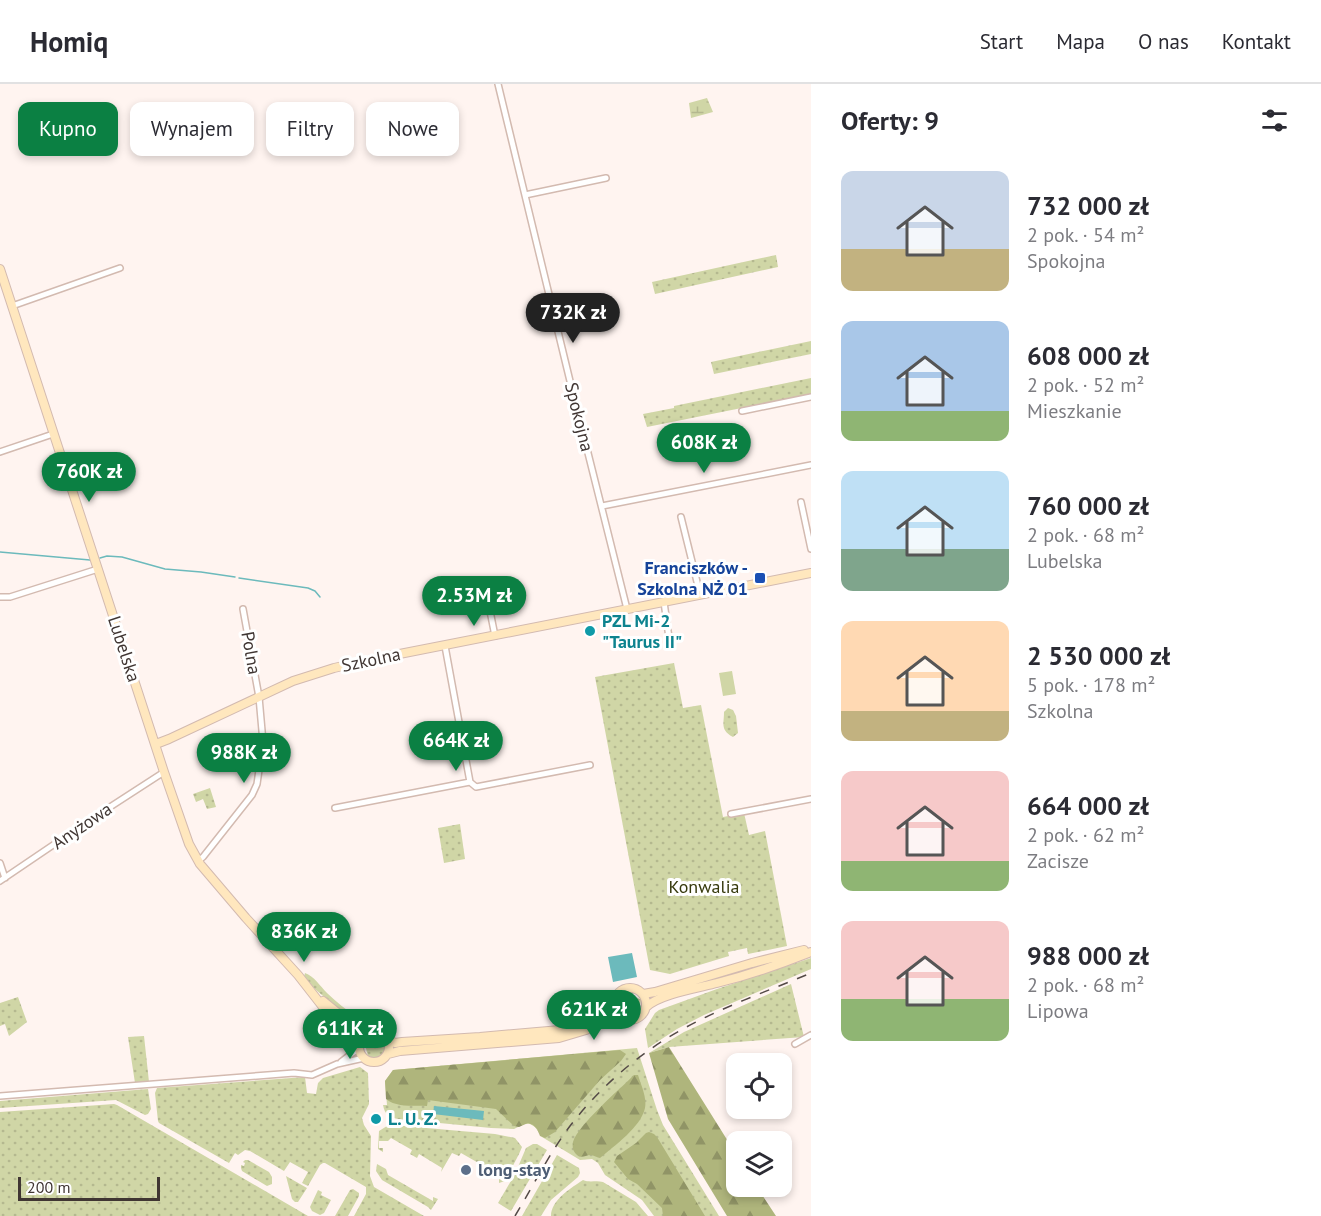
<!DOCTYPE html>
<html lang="pl">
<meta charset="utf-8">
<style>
body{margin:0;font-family:"PT Sans",sans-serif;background:#f7f7f7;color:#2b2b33;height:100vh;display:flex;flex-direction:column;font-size:22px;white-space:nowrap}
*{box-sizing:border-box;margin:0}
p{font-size:20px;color:#7c7c81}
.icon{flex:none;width:33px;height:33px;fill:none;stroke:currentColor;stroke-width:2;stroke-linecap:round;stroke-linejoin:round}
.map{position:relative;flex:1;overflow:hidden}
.sheet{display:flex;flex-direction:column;background:#fff;width:510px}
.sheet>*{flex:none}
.hud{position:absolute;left:18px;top:18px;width:570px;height:54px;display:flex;gap:12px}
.buttons{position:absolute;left:726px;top:969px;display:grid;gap:12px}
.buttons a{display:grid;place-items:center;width:66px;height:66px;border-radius:12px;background:#fff;box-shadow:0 3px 9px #0003;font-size:30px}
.scale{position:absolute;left:18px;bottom:15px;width:142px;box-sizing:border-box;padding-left:6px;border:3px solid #403633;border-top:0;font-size:16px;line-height:21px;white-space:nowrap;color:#403633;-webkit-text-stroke:4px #fff;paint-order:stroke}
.price{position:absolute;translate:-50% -51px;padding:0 14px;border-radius:21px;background:#0b8043;color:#fff;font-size:20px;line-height:39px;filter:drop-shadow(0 2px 3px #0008)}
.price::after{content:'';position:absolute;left:50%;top:36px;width:18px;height:14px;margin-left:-9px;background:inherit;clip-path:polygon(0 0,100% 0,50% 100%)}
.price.on{background:#222;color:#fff}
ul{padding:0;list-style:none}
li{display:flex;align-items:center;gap:18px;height:150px;padding:0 30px}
li span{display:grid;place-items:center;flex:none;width:168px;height:120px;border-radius:12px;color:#555}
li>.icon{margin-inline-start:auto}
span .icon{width:72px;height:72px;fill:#fffc;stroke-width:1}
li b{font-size:26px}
h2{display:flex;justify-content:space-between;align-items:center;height:72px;padding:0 30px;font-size:26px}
.pill{padding:0 21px;border-radius:12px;background:#fff;box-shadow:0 3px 9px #0003;font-size:21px;line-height:54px}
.pill.on{background:#0b8043;color:#fff}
header{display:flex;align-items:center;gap:36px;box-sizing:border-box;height:84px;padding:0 30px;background:#fff;border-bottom:2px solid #e1e1e2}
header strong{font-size:28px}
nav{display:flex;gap:33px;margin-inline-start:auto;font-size:21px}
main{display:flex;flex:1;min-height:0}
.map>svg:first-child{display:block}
.grass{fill:url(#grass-dots)}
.forest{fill:url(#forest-firs)}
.wetland{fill:url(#wetland-marsh)}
.pitch{fill:#d0d6a6}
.water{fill:#6cbabc}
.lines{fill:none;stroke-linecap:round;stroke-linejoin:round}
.stream{stroke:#6cbabc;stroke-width:1.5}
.street-casing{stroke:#d3bab0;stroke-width:8}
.secondary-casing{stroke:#d3bab0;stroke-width:10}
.street{stroke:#fff;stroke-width:5}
.secondary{stroke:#ffe7be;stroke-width:8}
.rail{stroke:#544a47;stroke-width:1.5;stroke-dasharray:10 10;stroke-linecap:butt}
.transit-dot{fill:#1a4fb4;stroke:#fff;stroke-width:2}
.culture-dot{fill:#0f9aa8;stroke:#fff;stroke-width:2}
.service-dot{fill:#5c6f8a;stroke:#fff;stroke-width:2}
.labels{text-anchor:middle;stroke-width:6;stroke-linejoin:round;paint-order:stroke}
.street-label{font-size:18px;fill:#403633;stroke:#fff}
.transit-label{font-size:18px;font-weight:bold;fill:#164399;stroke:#fff;text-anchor:end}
.culture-label{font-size:18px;font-weight:bold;fill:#0d838f;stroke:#fff;text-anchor:start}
.park-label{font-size:18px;fill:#36390c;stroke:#fff}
.service-label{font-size:18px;font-weight:bold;fill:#4e5e75;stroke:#fff;text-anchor:start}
</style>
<header>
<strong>Homiq</strong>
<nav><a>Start</a><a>Mapa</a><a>O nas</a><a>Kontakt</a></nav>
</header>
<main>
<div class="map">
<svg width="811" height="1132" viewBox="0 0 811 1132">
<defs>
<pattern id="grass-dots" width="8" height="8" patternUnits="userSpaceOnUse" patternTransform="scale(1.5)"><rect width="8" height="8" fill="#d0d6a6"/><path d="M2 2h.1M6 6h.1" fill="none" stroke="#b4b88f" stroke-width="1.8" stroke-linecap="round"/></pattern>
<pattern id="forest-firs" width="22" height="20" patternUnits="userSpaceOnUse" patternTransform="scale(1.5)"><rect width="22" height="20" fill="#afb57c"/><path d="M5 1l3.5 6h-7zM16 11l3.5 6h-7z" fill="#909466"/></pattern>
<pattern id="wetland-marsh" width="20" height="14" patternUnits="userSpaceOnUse" patternTransform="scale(1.5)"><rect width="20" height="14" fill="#d0d6a6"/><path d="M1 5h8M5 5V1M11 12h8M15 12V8" fill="none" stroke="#b4b88f"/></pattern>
</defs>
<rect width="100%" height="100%" fill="#fff4f0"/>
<!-- grass -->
<path class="grass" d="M776,171L778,183L655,210L652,198Z
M811,257V270L714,290L711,278Z
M811,294V310L647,343L643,330L674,324V322Z
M674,579L683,624L701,621L723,733L744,729L749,751L765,747L787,862L748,870L747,864L728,868L729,872L670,890L650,886L595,593Z
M728,624L733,626L736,632L738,649L733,653C720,646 724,640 724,628Z
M210,704L216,723L207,725L203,715L196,718L193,710Z
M460,740L465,775L444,779L438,744Z
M811,874V885L704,931L677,945L648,964L645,945L655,929L659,926L717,905Z
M305,889C314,892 320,902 327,909C336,918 347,926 358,934L355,939L316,906L304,893Z
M791,900L804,953L669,963L649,969L684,948Z
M631,910L641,916L640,921L638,926L631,929L621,925C619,920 621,916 624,912Z
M18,913L27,938L9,952L5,940L0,942V919Z
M373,951C383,953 388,960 385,970L377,975L368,972L364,957L367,953Z
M144,952L149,998L135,999L128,953Z
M637,964L657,1026L663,1041L719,1132H654L642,1116L605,1091L598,1079L592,1075L580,1076L542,1053L535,1043L530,1040H524L514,1045L491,1044L398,1035C389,1033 385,1031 383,1021H387L385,997L393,986Z
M360,983L368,989L369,1020L362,1034L364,1041L371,1052L370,1092L374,1103L424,1132H354L366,1110V1103L325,1079H323L320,1081L308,1102L302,1099L308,1088L290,1078L284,1087L250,1067L245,1066L238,1071L235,1069L229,1079L159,1039L158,1037L155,1009L157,1004L305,993L307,1009L316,1010L318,999L323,994Z
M148,1005L151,1025L148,1030L145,1031L116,1016L0,1024V1017Z
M114,1020L117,1021L308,1132H0V1028Z
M392,1041L495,1050L515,1054L522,1063L519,1070L505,1097L499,1099V1095L503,1097L504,1094L498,1091L494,1093L496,1089L461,1069L459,1072L452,1069L441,1088L442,1084L419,1070L417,1074L410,1070L412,1066L391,1054L388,1057H379V1064H383V1068L378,1065L379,1047L387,1042Z
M533,1060H537L547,1066L511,1127L498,1119L515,1090L526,1064Z
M557,1071L579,1084L580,1089L578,1093L551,1116L541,1132H522Z
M245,1076H248L269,1088L272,1093V1100L267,1102L242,1087L241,1084V1081L244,1082L245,1079L243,1078Z
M377,1080L386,1085L388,1091L433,1117V1113L438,1115L431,1126L428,1123L382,1096L376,1087Z
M286,1092L307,1104L298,1118H295L292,1115Z
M583,1096C590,1099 596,1096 603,1098L636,1118L648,1132H551C551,1116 571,1104 583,1096Z
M353,1105L359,1109V1112L348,1132H335L350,1106Z
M318,1106L322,1108L321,1111L331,1116L324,1129L320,1131L312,1127L310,1123Z"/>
<!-- forest -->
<path class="forest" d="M669,963L736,1070V1102L757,1103L776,1132H727L668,1035L649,969Z
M620,966L626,970L621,977L600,996L555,1048L545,1054L540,1052L537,1045L533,1041L528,1039L519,1043L514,1042L496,1025L428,1016L427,1022C414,1021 397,1024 386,1015L385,997L393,986Z
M634,991H638C641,1001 647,1013 645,1024C641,1043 614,1062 600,1074C598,1074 593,1071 591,1071C585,1071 582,1075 577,1071C573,1068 572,1063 573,1058C578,1041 620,1005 634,991Z
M649,1048L654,1050L657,1053L705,1132H663L662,1124L637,1100L628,1095L614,1078L617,1072L636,1059L646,1049Z"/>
<!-- wetland -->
<path class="wetland" d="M707,14L713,28L691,34L689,19Z"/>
<!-- pitch -->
<path class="pitch" d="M732,587L736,610L723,612L719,589Z"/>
<!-- water -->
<path class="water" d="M632,869L637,893L613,898L608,873Z
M434,1022L484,1027L483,1036L433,1030Z"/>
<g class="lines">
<!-- stream -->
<path class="stream" d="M0,468L90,476
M100,474L107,472L122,473L165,485L201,488L235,493
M239,494L308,504L315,507L320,513"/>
<defs>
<path id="street" d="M498,0L570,297L627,525
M525,111L606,94
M12,222L120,184
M742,327L811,313
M0,368L53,350
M801,418L811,465
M602,422L811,381
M681,433L700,510
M485,502L495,552
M0,513H10L98,485
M664,518L670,561
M470,698L476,703L590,681
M335,724L470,698L445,562
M731,730L811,715
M198,777L203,773L252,711L257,700L263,658L259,613L243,525
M0,779L5,794
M0,797L93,734L164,688
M795,960L811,951
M341,978L359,964
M0,1012L294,989L312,991L337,980L364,974"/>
<path id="secondary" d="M0,185L164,688L189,760L200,780L246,834L298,891L323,923L360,958
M156,660L169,655L293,597L334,584L369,576L811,489
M614 920a16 16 0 1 1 32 0a16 16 0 1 1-32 0Z
M643,910L655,908L752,879L804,866
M323,917L355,943L367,950
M646,923C660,910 698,904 717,899C749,891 781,880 811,868
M359 963a15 15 0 1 1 30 0a15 15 0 1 1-30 0Z
M388,956L395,959L402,958L480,953L560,946C578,942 600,935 614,921
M388,970L400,967L559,954L586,946L619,931"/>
</defs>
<!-- street casing -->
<use href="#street" class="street-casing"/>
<!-- secondary casing -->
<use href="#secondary" class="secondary-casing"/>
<!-- street -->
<use href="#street" class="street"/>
<!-- secondary -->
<use href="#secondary" class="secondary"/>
<!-- rail -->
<path class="rail" d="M515,1132C533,1102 549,1070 570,1042C600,1003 638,970 681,946C722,923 768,907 811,889"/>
</g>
<!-- markers -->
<rect class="transit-dot" x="754" y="488" width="12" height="12" rx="3"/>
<g class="culture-dot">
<circle cx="590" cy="547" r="6"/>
<circle cx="376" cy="1035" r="6"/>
</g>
<circle class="service-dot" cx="466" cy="1086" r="6"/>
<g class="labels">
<!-- street labels -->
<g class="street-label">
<text transform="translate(579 333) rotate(76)" y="6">Spokojna</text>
<text transform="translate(124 565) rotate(72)" y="6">Lubelska</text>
<text transform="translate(251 569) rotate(80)" y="6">Polna</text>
<text transform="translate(371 576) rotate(-12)" y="6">Szkolna</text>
<text transform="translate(82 742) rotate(-34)" y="6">Anyżowa</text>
</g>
<!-- transit labels -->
<g class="transit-label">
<text x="748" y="490">Franciszków -<tspan x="748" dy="21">Szkolna NŻ 01</tspan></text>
</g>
<!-- culture labels -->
<g class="culture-label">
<text x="602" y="543">PZL Mi-2<tspan x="602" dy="21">"Taurus II"</tspan></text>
<text x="388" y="1041">L. U. Z.</text>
</g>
<!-- park labels -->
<g class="park-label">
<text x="704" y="809">Konwalia</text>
</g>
<!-- service labels -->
<g class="service-label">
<text x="478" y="1092">long-stay</text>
</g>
</g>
</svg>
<div class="buttons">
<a><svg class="icon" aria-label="locate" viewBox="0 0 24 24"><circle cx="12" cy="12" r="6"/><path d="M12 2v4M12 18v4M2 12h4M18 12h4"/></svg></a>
<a><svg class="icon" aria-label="layers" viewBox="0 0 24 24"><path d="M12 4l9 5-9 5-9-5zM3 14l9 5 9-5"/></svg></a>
</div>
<div class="scale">200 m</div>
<b class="price on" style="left:573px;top:260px">732K zł</b>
<b class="price" style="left:704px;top:390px">608K zł</b>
<b class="price" style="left:89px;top:419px">760K zł</b>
<b class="price" style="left:474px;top:543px">2.53M zł</b>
<b class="price" style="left:456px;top:688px">664K zł</b>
<b class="price" style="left:244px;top:700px">988K zł</b>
<b class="price" style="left:304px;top:879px">836K zł</b>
<b class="price" style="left:594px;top:957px">621K zł</b>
<b class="price" style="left:350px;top:976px">611K zł</b>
<div class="hud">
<a class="pill on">Kupno</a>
<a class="pill">Wynajem</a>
<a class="pill">Filtry</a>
<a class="pill">Nowe</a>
</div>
</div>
<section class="sheet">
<h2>Oferty: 9<svg class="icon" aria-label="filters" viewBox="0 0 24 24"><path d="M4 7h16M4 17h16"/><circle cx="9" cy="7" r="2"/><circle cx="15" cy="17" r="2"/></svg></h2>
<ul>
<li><span style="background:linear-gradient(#c9d6e8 65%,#c2b280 0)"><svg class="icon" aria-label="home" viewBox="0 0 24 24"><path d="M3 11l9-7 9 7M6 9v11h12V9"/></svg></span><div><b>732 000 zł</b><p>2 pok. · 54 m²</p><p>Spokojna</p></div></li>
<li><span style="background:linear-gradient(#a9c7e8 75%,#8fb573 0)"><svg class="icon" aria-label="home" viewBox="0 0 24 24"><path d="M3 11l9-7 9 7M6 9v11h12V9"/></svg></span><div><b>608 000 zł</b><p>2 pok. · 52 m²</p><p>Mieszkanie</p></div></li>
<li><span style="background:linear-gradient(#bfe0f5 65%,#7fa58c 0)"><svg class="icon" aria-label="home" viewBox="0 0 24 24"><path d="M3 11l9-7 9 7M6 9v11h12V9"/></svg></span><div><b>760 000 zł</b><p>2 pok. · 68 m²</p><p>Lubelska</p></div></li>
<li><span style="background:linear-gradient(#ffd9b3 75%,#c2b280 0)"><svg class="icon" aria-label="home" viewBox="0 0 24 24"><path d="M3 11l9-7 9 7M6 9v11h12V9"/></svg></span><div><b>2 530 000 zł</b><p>5 pok. · 178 m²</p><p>Szkolna</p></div></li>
<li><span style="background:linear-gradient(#f6c9c9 75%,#8fb573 0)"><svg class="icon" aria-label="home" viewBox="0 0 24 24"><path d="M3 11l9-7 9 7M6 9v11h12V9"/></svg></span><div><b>664 000 zł</b><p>2 pok. · 62 m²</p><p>Zacisze</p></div></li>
<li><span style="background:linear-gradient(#f6c9c9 65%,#8fb573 0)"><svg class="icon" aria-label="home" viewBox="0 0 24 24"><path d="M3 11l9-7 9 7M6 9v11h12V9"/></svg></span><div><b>988 000 zł</b><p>2 pok. · 68 m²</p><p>Lipowa</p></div></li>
</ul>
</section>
</main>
